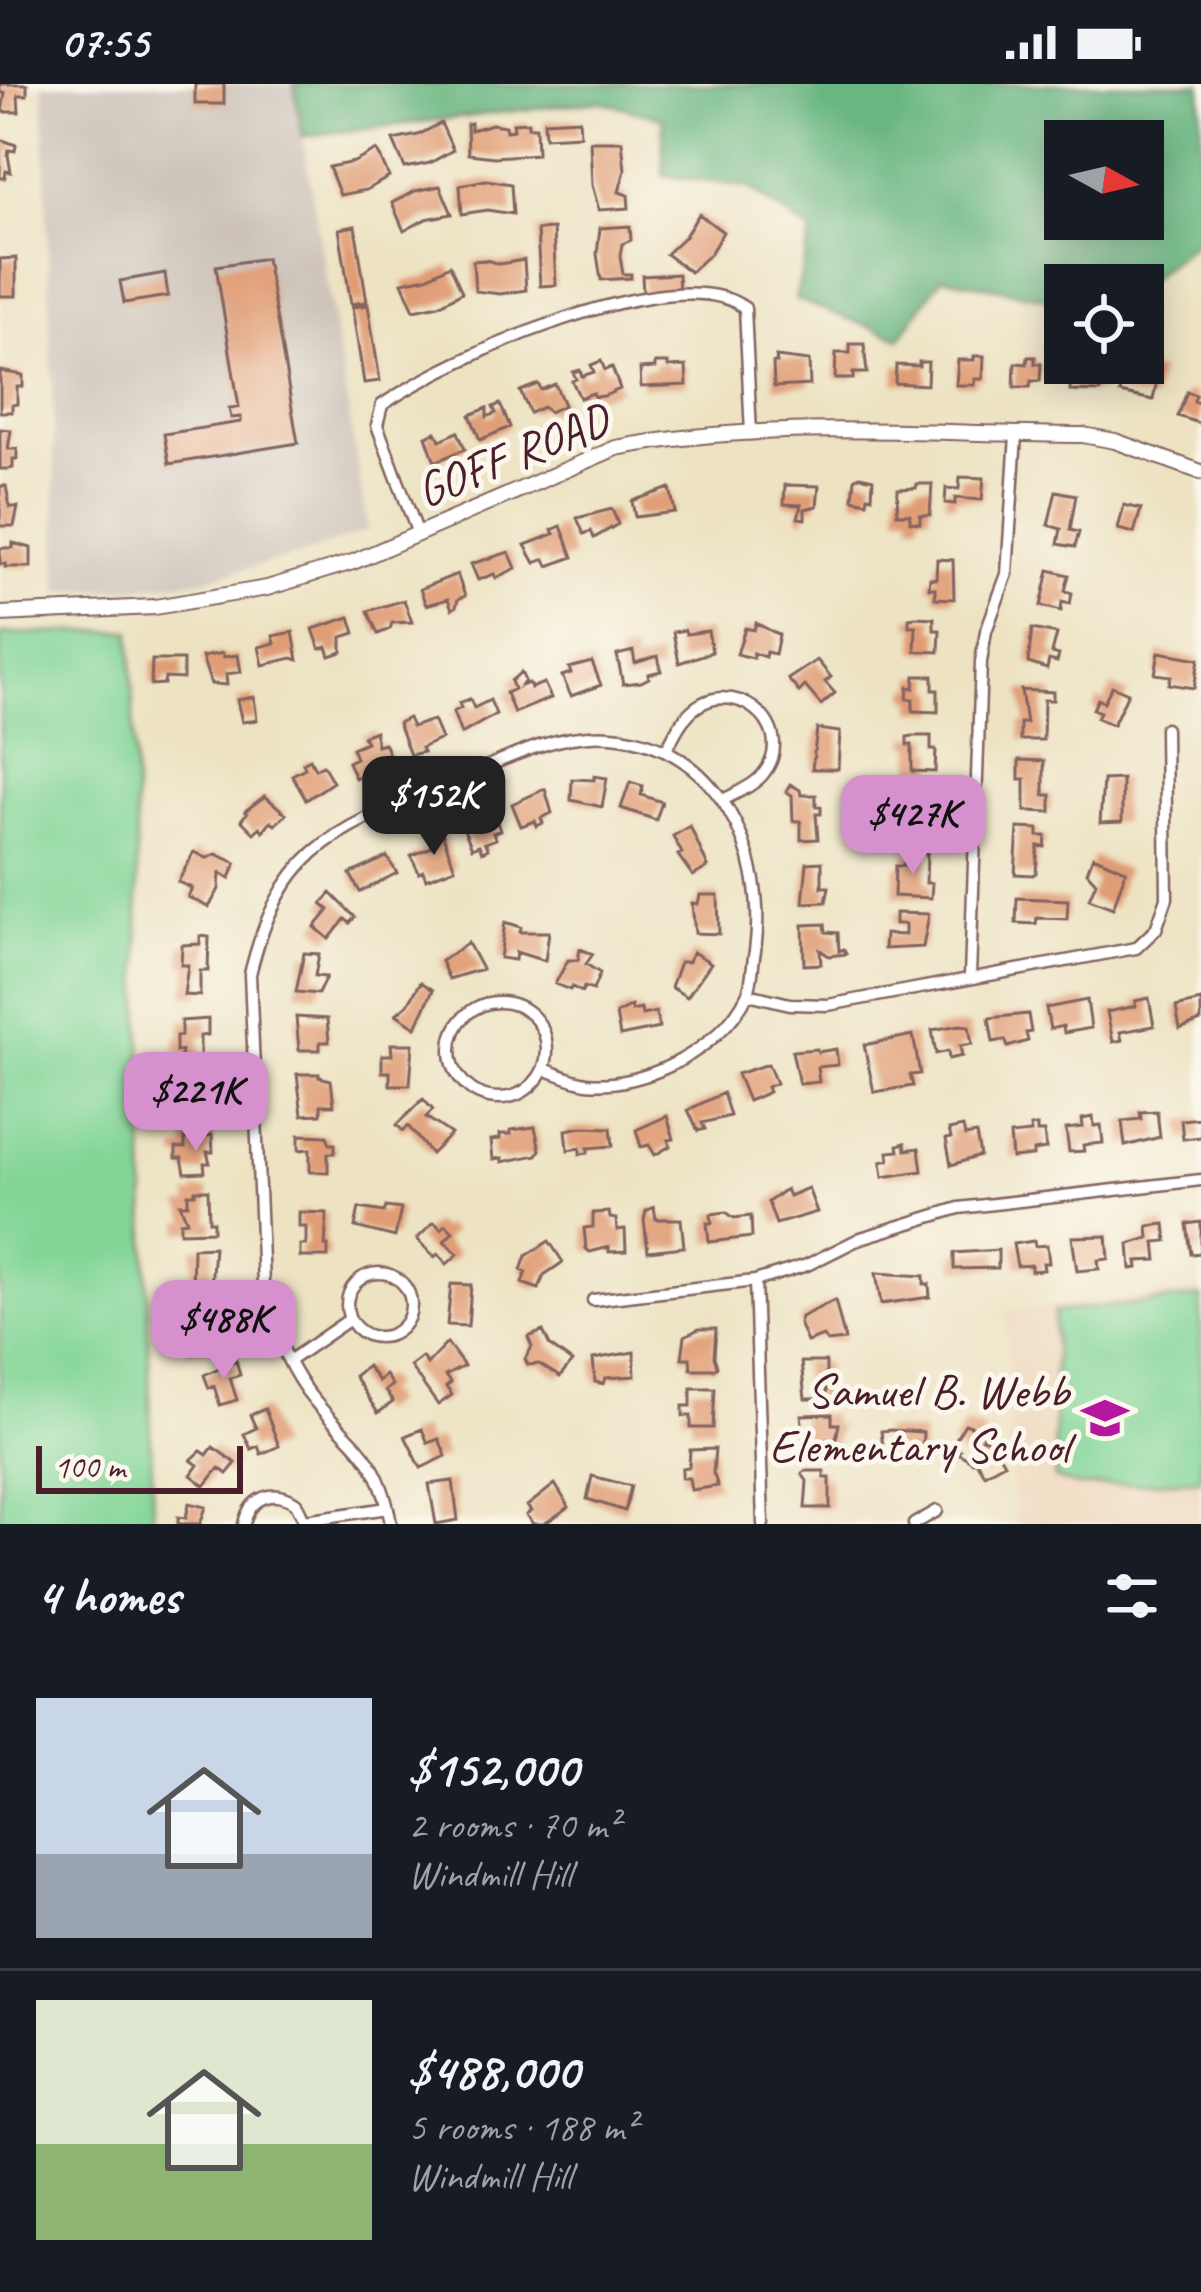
<!DOCTYPE html>
<meta charset="utf-8">
<style>
body{margin:0;font-family:Caveat,sans-serif;background:#20242c;color:#f1f3f6;height:100vh;display:flex;flex-direction:column;font-size:45px;white-space:nowrap}
*{box-sizing:border-box;margin:0}
p{font-size:39px;color:#9ea1a6}
.icon{flex:none;width:66px;height:66px;fill:none;stroke:currentColor;stroke-width:2;stroke-linecap:round;stroke-linejoin:round}
.map{position:relative;height:1440px;overflow:hidden}
.side{display:flex;flex-direction:column;background:#171b24;flex:1}
.side>*{flex:none}
.needle{width:78px;rotate:98deg}
.fabs{position:absolute;left:1044px;top:36px;display:grid;gap:24px}
.fabs a{display:grid;place-items:center;width:120px;height:120px;border-radius:0px;background:#171b24;box-shadow:0 6px 30px #0003;font-size:60px}
.scale{position:absolute;left:36px;bottom:30px;width:207px;box-sizing:border-box;padding-left:12px;border:6px solid #4a1f2b;border-top:0;font-size:33px;line-height:42px;white-space:nowrap;color:#4a1f2b;-webkit-text-stroke:9px #fbf7ec;paint-order:stroke}
.price{position:absolute;translate:-50% -102px;padding:0 27px;border-radius:24px;background:#d690ce;color:#111;font-size:39px;line-height:78px;filter:drop-shadow(0 3px 6px #0008)}
.price::after{content:'';position:absolute;left:50%;top:72px;width:36px;height:27px;margin-left:-18px;background:inherit;clip-path:polygon(0 0,100% 0,50% 100%)}
.price.on{background:#222;color:#fff}
ul{padding:0;list-style:none}
li{display:flex;align-items:center;gap:36px;height:300px;padding:0 36px}
li+li{border-top:3px solid #363941}
li span{display:grid;place-items:center;flex:none;width:336px;height:240px;border-radius:0px;color:#555}
li>.icon{margin-inline-start:auto}
span .icon{width:144px;height:144px;fill:#fffc;stroke-width:1}
li b{font-size:51px}
h2{display:flex;justify-content:space-between;align-items:center;height:144px;padding:0 36px;font-size:51px}
.status{display:flex;justify-content:space-between;align-items:center;height:84px;padding:0 60px;background:#171b24;direction:ltr}
.status svg{height:33px;fill:currentColor}
.map>svg:first-child{display:block}
.built{fill:#eed7bb}
.industrial{fill:#ccc2b9}
.green{fill:#82d597;stroke:#667a61;stroke-width:3}
.forest{fill:#69b680;stroke:#5a6a56;stroke-width:3;fill-rule:evenodd}
.building{fill:#e09c74}
.lines{fill:none;stroke-linecap:round;stroke-linejoin:round}
.minor-casing{stroke:#836460;stroke-width:15}
.tertiary-casing{stroke:#836460;stroke-width:18}
.minor{stroke:#fff;stroke-width:10}
.tertiary{stroke:#fff;stroke-width:14}
.labels{text-anchor:middle;stroke-width:10;stroke-linejoin:round;paint-order:stroke}
.street-label{font-size:48px;fill:#4a1f2b;stroke:#fbf7ec}
.poi-label{font-size:48px;fill:#4a1f2b;stroke:#fbf7ec;text-anchor:end}
</style>
<div class="status"><b>07:55</b><svg viewBox="0 0 49 12"><path d="M0 12V9h3v3zM5 12V6h3v6zM10 12V3h3v9zM15 12V0h3v12zM26 1h20v11H26zM47 4h2v5h-2z"/></svg></div>
<div class="map">
<svg width="1201" height="1440" viewBox="0 0 1201 1440">
<rect width="100%" height="100%" fill="#fbf7ec"/>
<filter id="ink" filterUnits="userSpaceOnUse"><feTurbulence type="fractalNoise" baseFrequency=".00833" numOctaves="2"/><feDisplacementMap in="SourceGraphic" scale="24" xChannelSelector="R" yChannelSelector="G"/><feConvolveMatrix kernelMatrix="1 2 1 2 8 2 1 2 1" color-interpolation-filters="sRGB"/></filter>
<filter id="wash" filterUnits="userSpaceOnUse"><feTurbulence type="fractalNoise" baseFrequency=".004" numOctaves="4" result="noise"/><feDisplacementMap in="SourceGraphic" scale="48" xChannelSelector="R" yChannelSelector="G"/><feGaussianBlur stdDeviation="2.7" result="paint"/><feColorMatrix in="noise" values="0 0 0 0 0 0 0 0 0 0 0 0 0 0 0 0 0 1.4 0 .05"/><feComposite in="paint" operator="in"/></filter>
<g filter="url(#wash)">
<rect width="100%" height="100%" fill="#ede3c3"/>
<!-- built -->
<path class="built" d="M1201,1206V1440H1014L1006,1228Z"/>
<!-- industrial -->
<path class="industrial" d="M43,0H294L368,446L304,470L204,495L133,504L58,508Z"/>
<!-- green -->
<path class="green" d="M131,547L153,1440H0V550Z
M1201,1213V1395L1079,1403L1055,1394L1054,1228Z"/>
<!-- forest -->
<path class="forest" d="M294,0H1201V153L1142,201H1065V218L942,193L900,254L795,215L812,149L749,103L663,91V34L599,17L303,52ZM1065,57H1143V135H1065Z"/>
<g id="blocks">
<!-- building -->
<path class="building" d="M0,0H27V11H18L19,28H2L5,9H0Z
M195,0H224V20H195Z
M579,35L580,51L545,53L544,37Z
M528,38V43H536L537,70L494,73L468,70L467,40L471,39V46L492,40L505,42L506,47L514,46L513,39Z
M441,39L453,66L430,79L405,84L393,56L418,51Z
M0,55L16,61L15,67L9,66L8,71L11,88L6,87L5,94H0Z
M590,57H622L625,86L619,108L628,111L629,124L599,126L592,101Z
M377,66L389,93L366,106L340,111L329,83L354,78Z
M486,96L511,100L513,130L487,126L462,130L460,101Z
M440,102L452,130L426,135L404,147L392,119L415,107Z
M699,130L723,148L710,170L690,188L666,170L685,152Z
M355,142L367,218L351,220L339,145Z
M630,142L631,156L622,160L620,172L623,190H631V194L601,196L597,170L600,144Z
M553,145L556,201L540,202L537,146Z
M16,174V212H0V175Z
M266,174L298,359L169,380L164,350L241,338V333L231,334L229,324L239,323L216,182Z
M486,176L499,180L524,176L526,206L500,210L475,207L473,177Z
M450,181L462,208L439,221L414,226L402,198L427,193Z
M165,189L168,212L124,219L120,197Z
M678,190L679,206L643,208L642,192Z
M368,221L380,297L364,299L352,223Z
M850,260H864L867,289H853V295H835L836,269H850Z
M974,272H984L983,295H975V301H956L958,276H974Z
M776,273L809,277L810,301L774,303L773,279H777Z
M1028,273H1035V280H1041L1040,297H1031L1030,303H1014L1015,279L1027,280Z
M601,277L605,286L612,283L620,305L604,312L595,313L593,309L580,314L572,297L576,295L573,288L580,286L582,292L594,288L591,281Z
M919,278H928L927,301L895,299L896,281L919,282Z
M655,279H668V283L686,282L687,301L641,303L640,285L655,284Z
M1121,281L1159,287L1153,316L1120,309L1124,289L1119,288Z
M1093,282V291L1101,292L1100,308L1070,307L1071,283Z
M0,287L23,291V303H17V320L12,321V328H0Z
M538,300L541,306L555,300L564,321L549,328L543,323L530,329L520,307Z
M1187,308L1196,311L1194,317L1201,320V340L1178,332Z
M500,320L510,343L480,356L470,331L487,324V333L496,329L493,323Z
M0,345L11,346L8,365H17V375H13V384L8,385H0Z
M436,348L440,356L458,348L465,365L435,378L426,352Z
M860,392L873,395L872,413L868,412L867,418L853,415L855,394Z
M960,393L984,394L982,416L955,414V420L945,419L946,404L959,405Z
M917,400H932L930,431H920V439L910,438V430H897L898,405L916,404Z
M785,401L819,402L817,422L805,425V435L798,434L801,421L784,420Z
M0,402H6L10,423H18L14,442H0Z
M670,404L675,428L635,433L632,417Z
M1056,407L1076,411L1070,446L1079,448L1075,463L1058,460L1061,445L1048,441Z
M1124,421L1141,425L1134,449L1118,445Z
M612,425L618,440L594,454L591,447L584,450L577,434Z
M561,442L573,473L548,482L545,475L535,479L525,461L554,450L552,446Z
M13,459L31,464V483H5V480H0V464H13Z
M509,468L516,484L496,494L494,490L478,496L471,480Z
M937,475L953,476L954,515L935,514V504H929L930,494L936,495Z
M1049,486L1069,491L1065,507L1072,509L1070,520L1062,518L1061,527L1041,522Z
M457,490L465,512L458,515L456,523L452,525L448,515L426,521L420,505Z
M404,516L412,538L392,539L390,545L378,550L368,527Z
M350,533L355,549L342,553V568L330,572L327,563L320,565L313,545Z
M916,533L934,534V546H940L939,568L915,567L916,542H909V534Z
M756,539L779,551L775,570L766,568L765,573L753,569V574L737,570L745,544L754,546Z
M1032,545L1057,550L1052,569L1059,571L1057,578L1049,576L1047,585L1028,579Z
M685,546L686,550L708,547L712,568L679,579L673,548Z
M293,548L298,576L292,574L263,581L259,563L275,559L273,552Z
M633,567L635,579L658,572L661,587L648,590L649,594L641,598L623,600L617,571Z
M1159,568L1199,575L1194,604L1169,600L1171,592L1155,590Z
M223,569V573L238,571L241,588L226,590L227,601L211,600L202,573Z
M152,576H183V595L165,594L164,600L151,601Z
M817,576L831,593L825,598L835,609L821,621L805,602L799,608L788,595Z
M592,578L601,601L571,612L562,592L571,589L569,584Z
M521,588L525,597L521,602L529,599L531,604L544,599L551,614L514,629L506,609L514,605L511,597Z
M915,592H933V606H938V628L913,627V615H907L908,603L914,604Z
M1112,602L1128,609L1113,641L1097,634L1100,628L1093,625L1098,615L1104,618Z
M1021,606L1053,608V616H1044L1043,656H1020V639H1026Z
M254,613L257,636L242,638L237,616Z
M470,615L474,624L490,616L496,630L461,650L453,628L461,624L459,619Z
M408,634L412,643L433,636L441,655L421,664L423,668L410,671L398,639Z
M817,645L840,648L838,685H812Z
M375,647L377,661L384,659L391,675L355,694L348,678L356,674L352,664L366,658L363,652Z
M913,652H931V666H936L935,688L912,687V661H907V653Z
M310,675L315,685L323,681L333,698L306,716L292,691L305,684L303,679Z
M1019,676L1044,677V711H1051V728L1025,727V695H1019Z
M594,692L607,694L602,723L571,716L572,695L594,696Z
M1122,695V738L1100,739L1103,696Z
M630,698L643,702L641,711L662,718L656,736L621,724Z
M790,700L800,706L801,711H816V723H821V730H816L818,755L801,756V737H793L792,711L786,708Z
M545,705L552,729L541,734L543,739L537,742L535,737L521,742L512,720Z
M265,712L286,730L275,741L271,737L263,747L260,743L254,749L241,736L247,729L245,727Z
M909,716L927,717V728L933,734V751L898,749L899,734H894L902,724L908,728Z
M493,728L500,746L493,749L496,755L485,759L488,765L482,768L479,761L472,764L463,743Z
M690,742L708,783L693,792L678,771L682,769L673,752Z
M1018,744L1038,745V752H1046L1045,763L1038,762L1036,789L1033,791L1015,790Z
M442,749L455,784L426,795L423,787L419,789L411,772L432,763L429,754Z
M194,768L207,774L216,770L236,779L230,794L220,789L219,805L209,823L188,813L192,804L178,798Z
M904,769H927L926,799H932L931,814L894,812L895,782H904Z
M1093,772L1126,786L1113,824L1089,815L1096,798L1087,788Z
M387,773L397,789L360,808L350,790Z
M822,778V803H829L826,818L803,819L807,779Z
M331,809L355,833L350,839L345,835L329,855L315,843L329,826L322,820Z
M700,811H718L719,850L695,849L692,819L698,820Z
M1017,814L1068,816L1067,835L1037,834L1036,840L1016,839Z
M895,829L929,830L923,863L884,865L885,850L905,851V840H895Z
M505,838L521,843L520,848H549L545,877L516,868L515,876L500,874Z
M825,840L826,848L838,849L839,867L844,865L846,870L829,872L820,866L821,880L804,881L803,841Z
M200,852L209,853L208,887H200V912L184,911L188,881H181L182,861L200,860Z
M468,859L482,885L449,895L441,877Z
M580,865L593,870L586,880L600,889L593,906L584,903L582,908L572,903L570,906L555,900L568,876H578Z
M693,868L711,879L687,913L671,903L680,878H688Z
M304,869L319,870L315,892L326,893L318,910L296,908Z
M421,898L433,906L416,943L396,930L408,920Z
M1149,914L1154,942L1120,948L1122,956L1113,958L1107,928L1136,922L1135,917Z
M1087,916L1091,944L1064,949L1063,942L1050,945L1046,924Z
M1201,917V937L1180,945L1176,923Z
M631,922L632,927L641,925L642,931L656,928L659,944L620,952L616,930Z
M1028,930L1031,948L1026,949L1028,957L1008,963L1005,956L993,958L989,934Z
M296,933L327,935L329,958H320V966H299Z
M208,935V951L200,952V976H181V967L176,968V952H181V937Z
M960,941L969,942L972,960L960,962L962,972L949,975L948,967L936,970L932,946Z
M913,951L920,990L910,991L913,1002L874,1008L864,961Z
M391,960H413L410,1001H390V988H382V971H392Z
M817,965L818,968L836,965L838,981L817,983L819,998L799,1000L792,967Z
M768,980L776,999L767,1003L769,1008L748,1017L737,990Z
M297,990H319V993L331,996L334,1021H321V1030L302,1031Z
M190,993H211L208,1033L182,1032V1003H190Z
M723,1009L730,1032L702,1039L705,1045L698,1047L688,1026Z
M423,1015L433,1026L426,1033L451,1050L431,1070L408,1042L403,1047L397,1041Z
M1157,1027L1160,1053L1125,1062L1122,1037L1141,1035L1140,1028Z
M667,1032L674,1055L668,1056L670,1062L655,1071L649,1061L641,1063L636,1046Z
M1093,1033L1094,1042L1101,1041L1103,1059L1083,1061L1084,1067L1069,1068L1066,1045L1083,1043L1082,1035Z
M1201,1034V1053L1183,1055L1181,1036Z
M1037,1042V1048H1044L1046,1065L1033,1067V1072L1012,1074L1010,1051L1031,1049L1030,1043Z
M535,1043L540,1066L537,1071L502,1078V1074L493,1075L491,1056L500,1055V1050H511V1046Z
M582,1043L611,1044L613,1062L588,1064V1069L580,1070V1064L568,1066L566,1046Z
M963,1043L965,1052L976,1050L980,1072L951,1081L946,1055L951,1054L949,1046Z
M212,1051L213,1068H207L210,1079H204L205,1088L185,1089L182,1074H176V1064H185V1055Z
M299,1051L327,1052L330,1060H335V1069H328V1088H310V1065L299,1066Z
M905,1059L906,1066L919,1064L922,1087L883,1093L881,1078L889,1076L888,1068L899,1067L898,1061Z
M808,1104L817,1128L776,1140L768,1118L786,1105L789,1112Z
M195,1106H208L209,1137H213V1147L180,1148V1138L187,1137L180,1120H188V1110H195Z
M386,1123L401,1125L395,1153L355,1143L359,1124L384,1128Z
M654,1123L656,1135H681L684,1163L648,1167L644,1136L646,1127Z
M299,1128L327,1129L325,1162H328V1173H300V1161H306V1143H299Z
M609,1128L610,1134L616,1135L617,1146L625,1145L626,1167L609,1168V1163L590,1168L586,1165L584,1144L593,1143V1129Z
M726,1128L734,1134L751,1132L752,1153L709,1158L707,1139H712L711,1130Z
M434,1138L441,1145L446,1141L453,1148L444,1157L458,1170L447,1180L438,1170L434,1173L417,1155Z
M1201,1138V1169L1191,1170L1187,1140Z
M1165,1140L1167,1157L1155,1158L1157,1176L1137,1177L1138,1184L1131,1185L1129,1160L1149,1154L1148,1142Z
M1107,1152L1109,1175L1098,1176L1099,1185L1077,1187L1072,1153Z
M549,1157L563,1178L544,1191L539,1205L522,1199L526,1188L521,1186L526,1172Z
M1034,1157L1035,1162L1047,1161L1049,1179H1043L1044,1186L1031,1187V1181L1017,1182L1013,1160Z
M214,1163L211,1204L192,1205L193,1164Z
M998,1166V1184L954,1185V1169Z
M876,1189L924,1192V1200H929L930,1213L881,1220Z
M451,1200L471,1201L468,1242L447,1241Z
M835,1216L845,1256L827,1258L823,1252L807,1258L799,1239L801,1233Z
M210,1221L213,1236L203,1238L209,1266L188,1269L182,1252L186,1251L185,1245L178,1246L177,1239L184,1238L182,1228Z
M699,1245H716L714,1273L717,1282L714,1285H691L690,1274H682L685,1252Z
M543,1247L550,1262L572,1278L560,1293L539,1280L528,1281L525,1275L532,1263L528,1253Z
M447,1259L464,1282L445,1292L451,1299L446,1303L452,1311L438,1321L410,1282L422,1273L427,1280Z
M634,1268L635,1292L606,1294L604,1300L595,1298L593,1275Z
M236,1276L240,1291L230,1294L237,1316L220,1321L214,1302L209,1304L204,1291Z
M801,1278H826V1315H805Z
M367,1282L378,1297L385,1291L392,1301L385,1307L393,1318L378,1329L354,1292Z
M691,1304H715L713,1344H691V1332H683V1322H691Z
M265,1325L279,1362L261,1370L258,1362L251,1365L244,1350L256,1344L250,1331Z
M832,1330V1340H839L833,1370H813L812,1364H805L801,1331Z
M965,1340L986,1347L982,1354L991,1356L1004,1379L984,1390L975,1375L973,1378L958,1369L960,1366L952,1361Z
M422,1345L428,1359L439,1355L446,1372L421,1384L405,1352Z
M890,1346L923,1348L922,1376L884,1371L881,1347Z
M213,1363L236,1379L227,1390L219,1384L205,1402L191,1391L198,1381L191,1376L201,1367L207,1371Z
M715,1365L713,1389L718,1402L691,1406L689,1394H682V1384L689,1383L690,1366Z
M805,1387H824V1394H830V1424H805L807,1397L802,1390Z
M592,1392L631,1402L625,1427L587,1415Z
M453,1397L458,1436L436,1440L429,1400Z
M555,1400L569,1423L544,1440H533L526,1431L531,1427L527,1422Z
M189,1419L206,1423L200,1440H178V1433L186,1434Z"/>
</g>
</g>
<g filter="url(#ink)">
<use href="#blocks" fill-opacity="0" stroke="#836460" stroke-width="3"/>
<g class="lines">
<defs>
<path id="minor" d="M418,450L377,341L382,321C446,276 676,171 745,224L751,350
M666,666C672,656 677,643 685,634C726,583 801,641 764,689C755,701 738,708 725,715
M970,893L981,578L986,547L1007,490L1016,351
M748,910L790,920L828,921L1136,864L1156,845L1167,814L1165,645
M451 966a48 48 0 1 1 96 0a48 48 0 1 1-96 0Z
M347 1221a32 32 0 1 1 64 0a32 32 0 1 1-64 0Z
M755,1197L763,1440
M593,1216L755,1197L807,1181L861,1154L959,1124L1201,1096
M289,1277L350,1235
M305,1436L388,1424
M244,1440C250,1413 273,1404 296,1419L306,1440
M391,1440C378,1363 347,1361 306,1306C283,1274 271,1238 263,1200L250,890C280,769 328,747 438,704C491,682 552,647 611,652C718,660 769,770 755,867C752,880 753,899 747,911C722,964 644,1005 587,999C572,997 558,990 544,985
M914,1440L937,1427"/>
<path id="tertiary" d="M0,530L155,523L267,504L353,478L616,364C771,335 927,350 1083,351L1115,357L1201,388"/>
</defs>
<!-- minor casing -->
<use href="#minor" class="minor-casing"/>
<!-- tertiary casing -->
<use href="#tertiary" class="tertiary-casing"/>
<!-- minor -->
<use href="#minor" class="minor"/>
<!-- tertiary -->
<use href="#tertiary" class="tertiary"/>
</g>
</g>
<!-- icons -->
<defs>
<symbol id="school-bare" viewBox="-9 -9 18 18"><path d="M0-5L7-2L0 1L-7-2ZM-4 1L0 2.5L4 1V4Q0 6-4 4Z" fill="#b5179e" stroke="#fbf7ec" stroke-width="2.5" paint-order="stroke"/></symbol>
</defs>
<g fill-rule="evenodd">
<use href="#school-bare" x="1072" y="1301" width="66" height="66"/>
</g>
<g class="labels">
<!-- street labels -->
<g class="street-label">
<text transform="translate(512 370) rotate(-22)" y="17">GOFF ROAD</text>
</g>
<!-- poi labels -->
<g class="poi-label">
<text x="1069" y="1323">Samuel B. Webb<tspan x="1069" dy="55">Elementary School</tspan></text>
</g>
</g>
</svg>
<div class="fabs">
<a><svg class="needle" viewBox="-14 -14 28 28"><path d="M0-13l5 13h-10z" fill="#e53935"/><path d="M0 13l5-13h-10z" fill="#9ea1a6"/></svg></a>
<a><svg class="icon" aria-label="locate" viewBox="0 0 24 24"><circle cx="12" cy="12" r="6"/><path d="M12 2v4M12 18v4M2 12h4M18 12h4"/></svg></a>
</div>
<div class="scale">100 m</div>
<b class="price on" style="left:434px;top:774px">$152K</b>
<b class="price" style="left:913px;top:793px">$427K</b>
<b class="price" style="left:196px;top:1070px">$221K</b>
<b class="price" style="left:224px;top:1298px">$488K</b>
</div>
<section class="side">
<h2>4 homes<svg class="icon" aria-label="filters" viewBox="0 0 24 24"><path d="M4 7h16M4 17h16"/><circle cx="9" cy="7" r="2"/><circle cx="15" cy="17" r="2"/></svg></h2>
<ul>
<li><span style="background:linear-gradient(#c9d6e8 65%,#9aa5b1 0)"><svg class="icon" aria-label="home" viewBox="0 0 24 24"><path d="M3 11l9-7 9 7M6 9v11h12V9"/></svg></span><div><b>$152,000</b><p>2 rooms · 70 m²</p><p>Windmill Hill</p></div></li>
<li><span style="background:linear-gradient(#dfe7d0 60%,#8fb573 0)"><svg class="icon" aria-label="home" viewBox="0 0 24 24"><path d="M3 11l9-7 9 7M6 9v11h12V9"/></svg></span><div><b>$488,000</b><p>5 rooms · 188 m²</p><p>Windmill Hill</p></div></li>
</ul>
</section>
